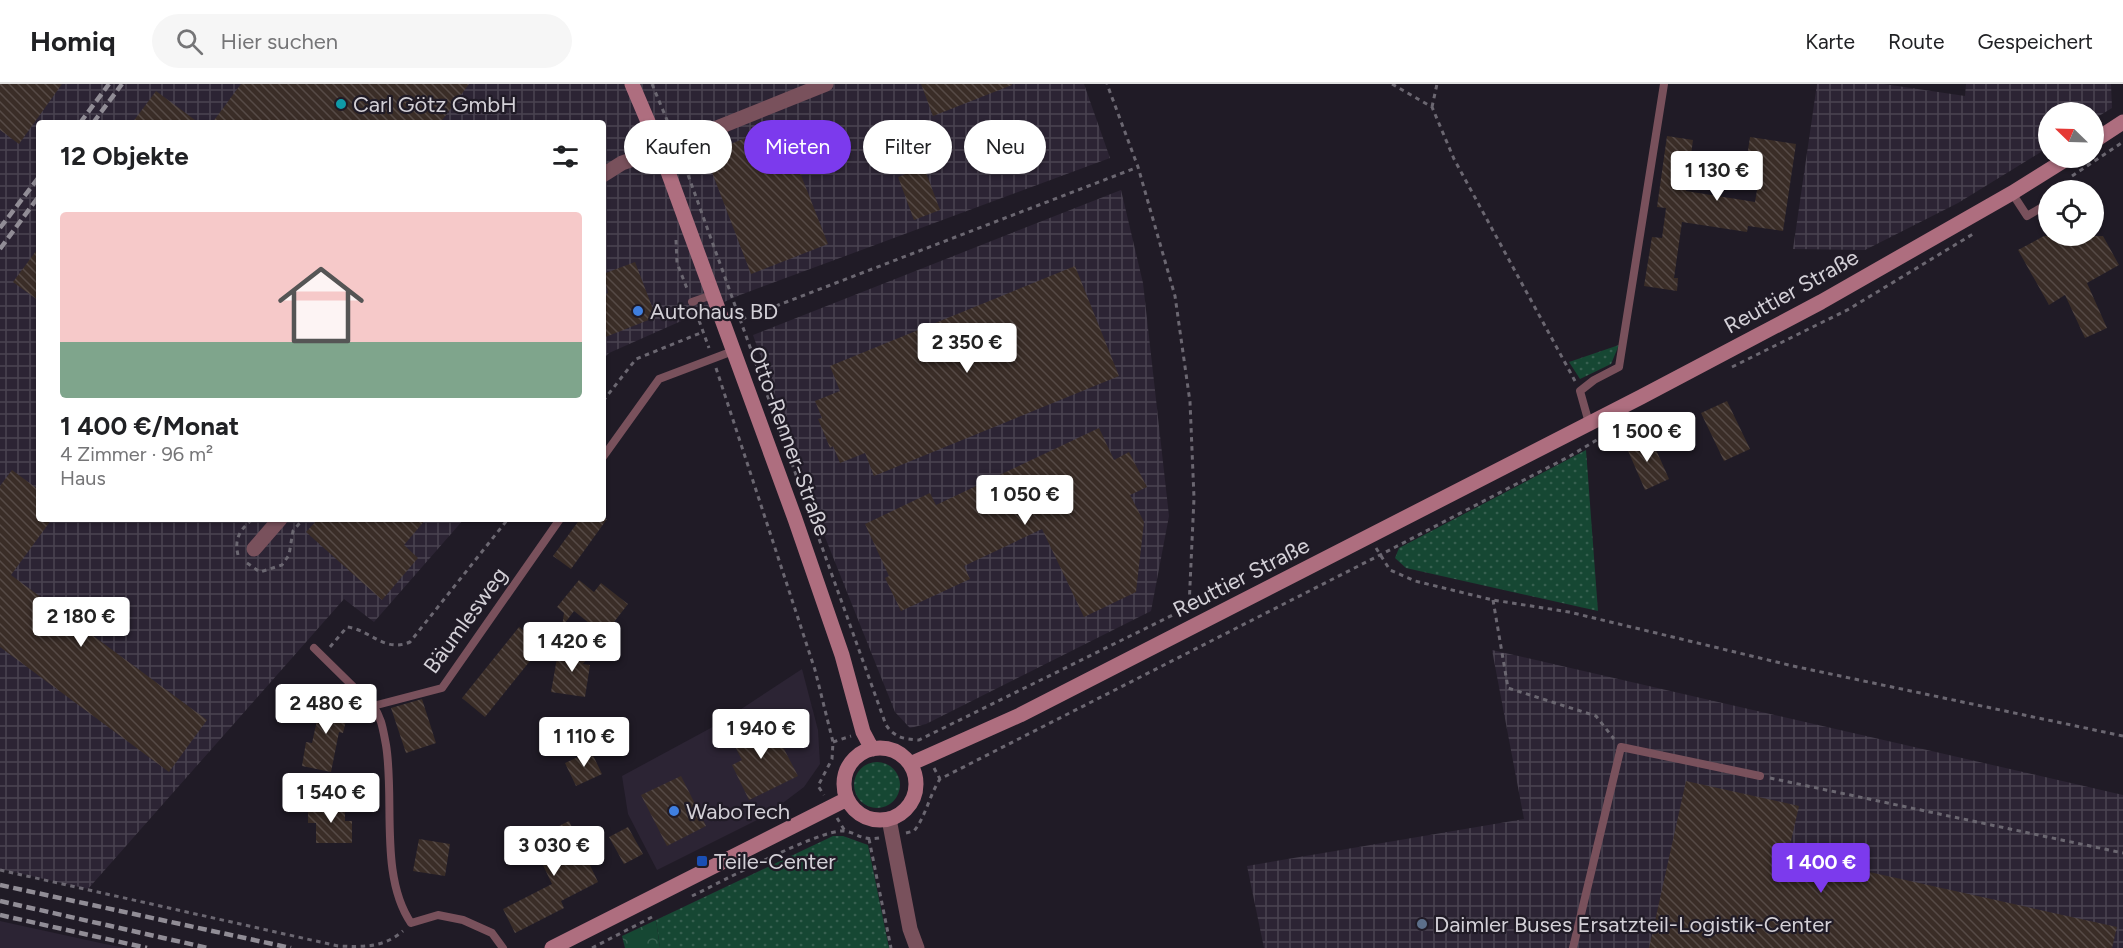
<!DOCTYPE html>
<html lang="de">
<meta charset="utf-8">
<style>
body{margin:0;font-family:Figtree,sans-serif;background:#f6f6f6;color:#202124;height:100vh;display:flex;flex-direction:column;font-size:22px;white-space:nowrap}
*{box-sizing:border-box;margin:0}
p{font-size:20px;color:#757577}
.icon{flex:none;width:33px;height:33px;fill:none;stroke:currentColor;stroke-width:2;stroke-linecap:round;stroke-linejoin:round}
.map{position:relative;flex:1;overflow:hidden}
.panel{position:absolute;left:36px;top:36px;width:570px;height:402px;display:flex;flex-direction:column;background:#fff;border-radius:6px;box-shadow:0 2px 4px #0004}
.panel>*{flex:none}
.banner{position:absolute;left:624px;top:36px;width:570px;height:54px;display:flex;gap:12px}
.needle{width:39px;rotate:293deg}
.controls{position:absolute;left:2038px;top:18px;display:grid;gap:12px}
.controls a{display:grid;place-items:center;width:66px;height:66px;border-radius:50%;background:#fff;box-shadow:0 2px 4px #0004;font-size:30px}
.price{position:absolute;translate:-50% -51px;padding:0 14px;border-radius:6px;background:#fff;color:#222;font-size:20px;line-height:39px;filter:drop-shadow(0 2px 3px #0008)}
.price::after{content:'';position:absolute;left:50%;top:36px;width:18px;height:14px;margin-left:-9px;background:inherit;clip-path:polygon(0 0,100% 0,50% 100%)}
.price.active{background:#7c3aed;color:#fff}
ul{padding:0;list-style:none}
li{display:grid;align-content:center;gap:12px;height:318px;padding:0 24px}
li span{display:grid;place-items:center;height:186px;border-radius:6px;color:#555}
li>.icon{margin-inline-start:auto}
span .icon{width:108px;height:108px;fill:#fffc;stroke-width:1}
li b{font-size:26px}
h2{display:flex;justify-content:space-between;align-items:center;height:72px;padding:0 24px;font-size:26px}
.chip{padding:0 21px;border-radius:27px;background:#fff;box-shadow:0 2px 4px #0004;font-size:21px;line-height:54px}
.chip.active{background:#7c3aed;color:#fff}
header{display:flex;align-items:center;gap:36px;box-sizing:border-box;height:84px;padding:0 30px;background:#fff;border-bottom:2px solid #e0e0e0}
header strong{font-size:28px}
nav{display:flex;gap:33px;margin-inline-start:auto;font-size:21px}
.search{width:420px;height:54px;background:#f6f6f6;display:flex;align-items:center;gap:15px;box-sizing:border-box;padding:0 21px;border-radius:33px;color:#757577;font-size:22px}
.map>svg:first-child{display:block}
.built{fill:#2c2434}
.industrial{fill:url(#industrial-grid)}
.grass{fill:url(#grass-dots)}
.forest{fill:url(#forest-crowns)}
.building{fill:url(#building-back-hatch)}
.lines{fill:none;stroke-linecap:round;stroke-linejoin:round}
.path{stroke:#6b6771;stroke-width:3;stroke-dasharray:4.5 4.5;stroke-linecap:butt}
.lane{stroke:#79515c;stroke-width:8}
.street{stroke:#79515c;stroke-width:15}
.secondary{stroke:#ae6e7f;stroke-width:15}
.rail{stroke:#918d96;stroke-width:4.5;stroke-dasharray:9 4.5;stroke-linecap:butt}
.culture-dot{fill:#0f9aa8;stroke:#201b26;stroke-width:2}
.shop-dot{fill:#3f7fe0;stroke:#201b26;stroke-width:2}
.transit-dot{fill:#1a4fb4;stroke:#201b26;stroke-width:2}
.service-dot{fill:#5c6f8a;stroke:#201b26;stroke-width:2}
.labels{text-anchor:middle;stroke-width:4.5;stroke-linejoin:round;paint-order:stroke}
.poi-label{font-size:22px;fill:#d3d0d7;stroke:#201b26;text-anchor:start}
.street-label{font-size:22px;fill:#d3d0d7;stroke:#201b26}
</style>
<header>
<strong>Homiq</strong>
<div class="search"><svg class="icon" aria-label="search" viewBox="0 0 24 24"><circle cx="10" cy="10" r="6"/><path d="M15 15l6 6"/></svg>Hier suchen</div>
<nav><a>Karte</a><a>Route</a><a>Gespeichert</a></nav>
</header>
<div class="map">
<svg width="2123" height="864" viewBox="0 0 2123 864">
<defs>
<pattern id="industrial-grid" width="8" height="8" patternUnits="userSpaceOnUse" patternTransform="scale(1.5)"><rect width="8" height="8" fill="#2c2434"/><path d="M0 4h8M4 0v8" fill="none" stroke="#4a4351"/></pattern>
<pattern id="grass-dots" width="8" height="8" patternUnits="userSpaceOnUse" patternTransform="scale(1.5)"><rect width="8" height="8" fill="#164733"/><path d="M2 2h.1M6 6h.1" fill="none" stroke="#376050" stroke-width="1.8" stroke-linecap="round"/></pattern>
<pattern id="forest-crowns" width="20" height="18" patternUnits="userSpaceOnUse" patternTransform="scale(1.5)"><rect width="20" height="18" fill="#164733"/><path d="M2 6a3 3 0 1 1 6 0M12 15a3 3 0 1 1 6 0" fill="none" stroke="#376050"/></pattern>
<pattern id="building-back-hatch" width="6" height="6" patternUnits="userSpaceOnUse" patternTransform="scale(1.5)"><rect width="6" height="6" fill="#3a2d27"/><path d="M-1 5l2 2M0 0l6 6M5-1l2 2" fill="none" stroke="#564a46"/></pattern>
</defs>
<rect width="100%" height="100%" fill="#201b26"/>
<!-- built -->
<path class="built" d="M802,585L818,646L820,680L804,703L767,731L657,786L628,730L622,692L720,639Z
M0,837L105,860L126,864H0Z"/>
<!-- industrial -->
<path class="industrial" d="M0,0H1084L1110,74L740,211L609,269L603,275V39H39V435H464L374,538L344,515L88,805L0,785Z
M1817,0H1884L1965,12L1966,0H2111L2112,24L2094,35V28H2049V63L1958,119L1865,166L1793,165Z
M1121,106L1143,199L1169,432L1151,527L926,640L910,644L895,628L819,438L753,251Z
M1492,566L2123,711V864H1264L1247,782L1524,735Z"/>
<!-- grass -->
<path class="grass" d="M1619,261L1611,280L1580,295L1569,278Z
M1586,366L1598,527L1406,484L1395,474L1399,464Z
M854 701a23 23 0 1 1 46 0a23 23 0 1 1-46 0Z
M833,752H843L868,761L889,864H660L656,836Z"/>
<!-- forest -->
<path class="forest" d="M656,836L660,864H625L622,852Z"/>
<!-- building -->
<path class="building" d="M0,0H62L19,60L0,46Z
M241,0H469L440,39H212Z
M921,0H1012V1L933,32Z
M156,7L199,39H132Z
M781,40L828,160L751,190L705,70Z
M1667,52L1693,56L1686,107L1755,118L1760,88L1745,86L1750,53L1796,60L1783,147L1748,142L1747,148L1682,138L1674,194H1678L1677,207L1644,202L1652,153L1662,154L1666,124L1657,123Z
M924,83L940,126L914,136L898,93Z
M2044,152H2103L2119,181L2087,199L2107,244L2085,254L2065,211L2049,221L2018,166Z
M39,163V217L13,198Z
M635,178L656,233L603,254V211L608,209L603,190Z
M1075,182L1119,292L874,392L865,369L840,379L833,362L830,364L818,335L822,334L815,317L840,307L830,282Z
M1727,317L1750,365L1724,377L1701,329Z
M1099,344L1114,376L1129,368L1147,403L1130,411L1144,438L1136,508L1084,533L1042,445L964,482L970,495L901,527L885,494L889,492L865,440L930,409L936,421Z
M1650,352L1669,395L1645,406L1626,362Z
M12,386L39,406V435H52L11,491L207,636L169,688L0,563V402Z
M318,435H426L404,461L418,474L382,516L306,448Z
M580,435H607L571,485L553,472Z
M579,496L594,508L601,499L628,520L604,551L574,527L562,543L564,529L557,523Z
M519,543L542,562L485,633L462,614Z
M574,559L590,571L583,580L590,581L585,613L551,608L557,574L560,577Z
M322,614L350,620L343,649L339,648L331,688L302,682L306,658L312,659Z
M422,615L436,659L406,669L391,624Z
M768,634L798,692L749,716L732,681L742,676L730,653Z
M591,667L602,690L576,702L565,679Z
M681,692L706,742L667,762L641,711Z
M1686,697L1799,722L1788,770L2117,843L2112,864H1649Z
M345,720V737H352V759H316V739H308V721Z
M569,737L598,798L561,817L564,824L515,849L503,825L552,800L531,756Z
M628,743L643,770L624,780L609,753Z
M419,755L450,760L445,792L413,787Z"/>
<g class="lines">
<!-- path -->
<path class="path" d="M652,0L672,48
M1392,0L1432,23L1454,75L1575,297
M1432,23L1437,0
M682,74L886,641C895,654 904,655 919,656L1189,523L1194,414L1190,318L1175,212L1138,83L1107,0
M2072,92L2123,58
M676,156L677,179L688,207
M696,228L709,264
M742,235L1138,83
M1732,283L1849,225L1973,150
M716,284L815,586L833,658L832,675L818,702L824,711
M603,317L636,275L703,248
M1376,464L1390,486L1415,497L1493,516L1569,528L1793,582L2123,652
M238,471C234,455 240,445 253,435
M247,479L260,488L282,481L289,471L293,447L303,435
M1493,516L1508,604L1596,632L1614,655
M330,563L347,543C371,546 384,569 410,558L508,435
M833,658L851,652
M934,684L940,695
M1770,694L2123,769
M837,734L845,747
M906,749L914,747C926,732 929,712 940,695L1380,471L1570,372L1610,348
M869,755L891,864
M0,786L338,862C363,863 383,864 403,847
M692,812C719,799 820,745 844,747C858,749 861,757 879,754
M592,864L654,832"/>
<!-- lane -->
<path class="lane" d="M2012,109L2027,132L2049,119
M692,218L712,211
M1589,339L1580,307L1594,296L1619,283L1664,0
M603,373L659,295L733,267
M314,564L373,622C382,634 383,646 386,661C395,716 379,792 411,839L438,831L463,836L492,849L503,864
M373,622L442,604L560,435
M1573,864L1621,663L1760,692"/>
<!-- street -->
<path class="street" d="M603,91L622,79L677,60L826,0
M254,465L280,435
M889,735L910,845L917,864"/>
<!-- secondary -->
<path class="secondary" d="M632,0L660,66L795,435L842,571L863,648L872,665
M2094,57L2123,38
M844 700a36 36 0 1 1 72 0a36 36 0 1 1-72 0Z
M910,680L1020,631L1641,313L1821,218L2012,109L2068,74
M552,864L847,715"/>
<!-- rail -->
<path class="rail" d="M80,39L109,0
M93,39L122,0
M0,144L39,93
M0,165L39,112
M0,801L291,864
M0,817L208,864
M0,831L147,864"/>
</g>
<!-- markers -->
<circle class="culture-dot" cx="341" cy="20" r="6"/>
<g class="shop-dot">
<circle cx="638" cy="227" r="6"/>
<circle cx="674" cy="727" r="6"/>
</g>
<rect class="transit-dot" x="696" y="771" width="12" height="12" rx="3"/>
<circle class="service-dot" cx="1422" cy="840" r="6"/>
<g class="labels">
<!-- poi labels -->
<g class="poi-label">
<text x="353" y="28">Carl Götz GmbH</text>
<text x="650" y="235">Autohaus BD</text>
<text x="686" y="735">WaboTech</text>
<text x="714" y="785">Teile-Center</text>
<text x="1434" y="848">Daimler Buses Ersatzteil-Logistik-Center</text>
</g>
<!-- street labels -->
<g class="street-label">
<text transform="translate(1791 207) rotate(-29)" y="8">Reuttier Straße</text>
<text transform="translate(790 357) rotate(70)" y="8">Otto-Renner-Straße</text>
<text transform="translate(1241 493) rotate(-27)" y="8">Reuttier Straße</text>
<text transform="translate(465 536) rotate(-54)" y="8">Bäumlesweg</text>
</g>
</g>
</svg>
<div class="controls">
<a><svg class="needle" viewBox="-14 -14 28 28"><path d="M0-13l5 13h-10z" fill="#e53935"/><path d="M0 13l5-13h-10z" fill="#757577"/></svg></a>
<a><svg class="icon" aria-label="locate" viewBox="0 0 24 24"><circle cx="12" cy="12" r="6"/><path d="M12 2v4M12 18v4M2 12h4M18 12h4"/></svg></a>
</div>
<b class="price" style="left:1717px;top:118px">1 130 €</b>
<b class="price" style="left:967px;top:290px">2 350 €</b>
<b class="price" style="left:1647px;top:379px">1 500 €</b>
<b class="price" style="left:1025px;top:442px">1 050 €</b>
<b class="price" style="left:81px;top:564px">2 180 €</b>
<b class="price" style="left:572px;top:589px">1 420 €</b>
<b class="price" style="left:326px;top:651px">2 480 €</b>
<b class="price" style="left:761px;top:676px">1 940 €</b>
<b class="price" style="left:584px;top:684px">1 110 €</b>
<b class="price" style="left:331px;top:740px">1 540 €</b>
<b class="price" style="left:554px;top:793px">3 030 €</b>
<b class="price active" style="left:1821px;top:810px">1 400 €</b>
<div class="banner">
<a class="chip">Kaufen</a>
<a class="chip active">Mieten</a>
<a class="chip">Filter</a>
<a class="chip">Neu</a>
</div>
<section class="panel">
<h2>12 Objekte<svg class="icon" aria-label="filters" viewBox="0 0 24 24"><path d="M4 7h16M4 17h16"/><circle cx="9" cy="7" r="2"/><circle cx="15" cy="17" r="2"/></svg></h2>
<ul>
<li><span style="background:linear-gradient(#f6c9c9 70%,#7fa58c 0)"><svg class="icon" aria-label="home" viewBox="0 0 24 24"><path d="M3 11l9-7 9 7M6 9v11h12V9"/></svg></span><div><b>1 400 €/Monat</b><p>4 Zimmer · 96 m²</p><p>Haus</p></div></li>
</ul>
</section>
</div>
